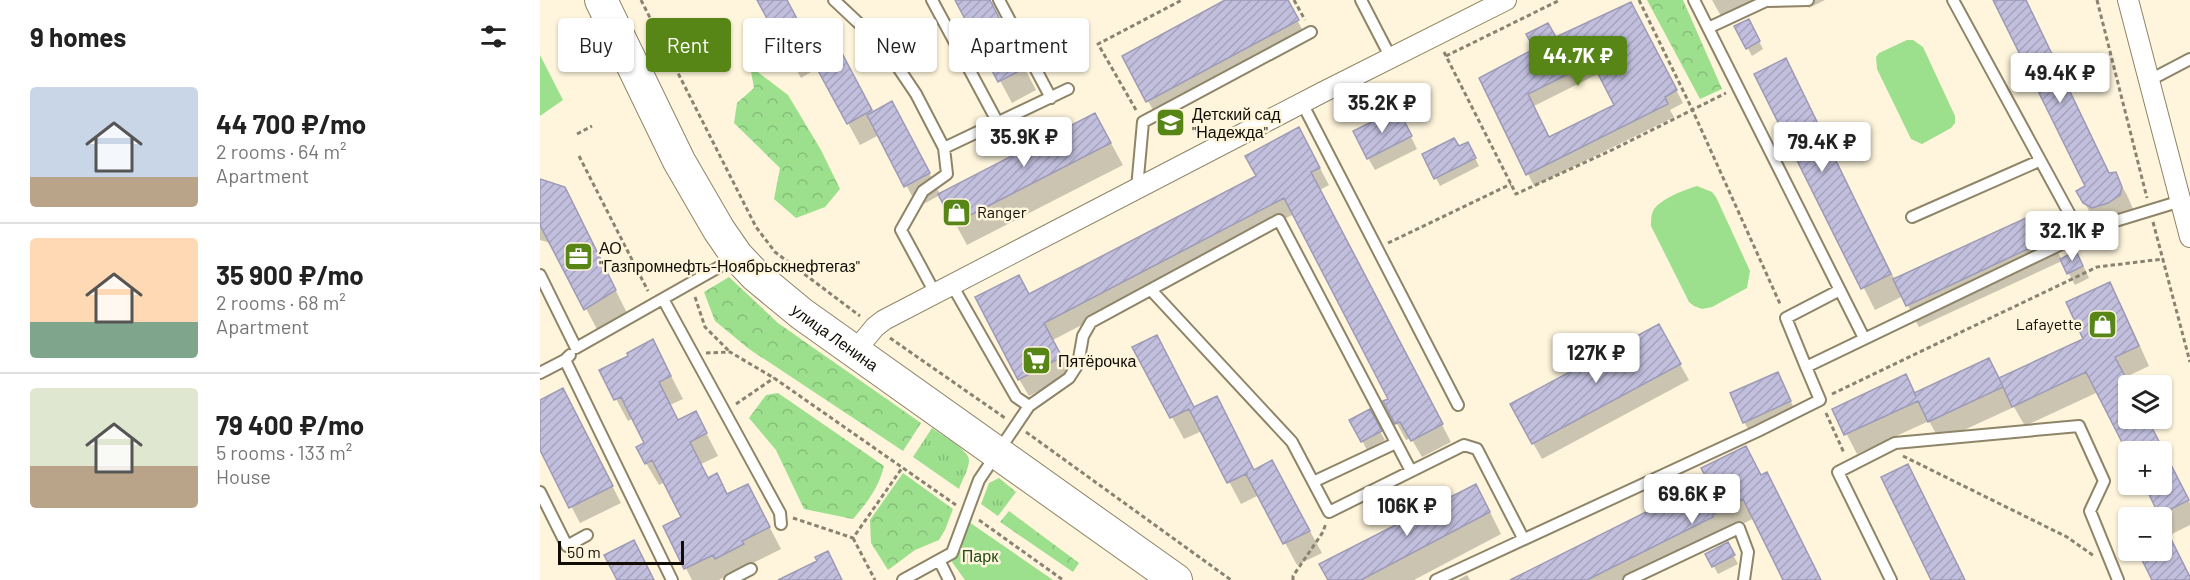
<!DOCTYPE html>
<meta charset="utf-8">
<style>
body{margin:0;font-family:Barlow,sans-serif;background:#f2f2f2;color:#222;height:100vh;display:flex;flex-direction:column;font-size:22px;white-space:nowrap}
*{box-sizing:border-box;margin:0}
p{font-size:20px;color:#767676}
.icon{flex:none;width:33px;height:33px;fill:none;stroke:currentColor;stroke-width:2;stroke-linecap:round;stroke-linejoin:round}
.map{position:relative;flex:1;overflow:hidden}
.sheet{display:flex;flex-direction:column;background:#fff;width:540px}
.sheet>*{flex:none}
.guide{position:absolute;left:18px;top:18px;width:570px;height:54px;display:flex;gap:12px}
.fabs{position:absolute;left:1578px;top:375px;display:grid;gap:12px}
.fabs a{display:grid;place-items:center;width:54px;height:54px;border-radius:6px;background:#fff;box-shadow:0 2px 4px #0004;font-size:30px}
.scale{position:absolute;left:18px;bottom:15px;width:126px;box-sizing:border-box;padding-left:6px;border:3px solid #110d04;border-top:0;font-size:16px;line-height:21px;white-space:nowrap;color:#110d04;-webkit-text-stroke:4px #fef5dc;paint-order:stroke}
.price{position:absolute;translate:-50% -51px;padding:0 14px;border-radius:6px;background:#fff;color:#222;font-size:20px;line-height:39px;filter:drop-shadow(0 2px 3px #0008)}
.price::after{content:'';position:absolute;left:50%;top:36px;width:18px;height:14px;margin-left:-9px;background:inherit;clip-path:polygon(0 0,100% 0,50% 100%)}
.price.current{background:#578617;color:#fff}
ul{padding:0;list-style:none}
li{display:flex;align-items:center;gap:18px;height:150px;padding:0 30px}
li+li{border-top:2px solid #e0e0e0}
li span{display:grid;place-items:center;flex:none;width:168px;height:120px;border-radius:6px;color:#555}
li>.icon{margin-inline-start:auto}
span .icon{width:72px;height:72px;fill:#fffc;stroke-width:1}
li b{font-size:26px}
h2{display:flex;justify-content:space-between;align-items:center;height:72px;padding:0 30px;font-size:26px}
.pill{padding:0 21px;border-radius:6px;background:#fff;box-shadow:0 2px 4px #0004;font-size:21px;line-height:54px}
.pill.current{background:#578617;color:#fff}
main{display:flex;flex:1;min-height:0}
.map>svg:first-child{display:block}
.grass{fill:url(#grass-tufts)}
.forest{fill:url(#forest-crowns)}
.park{fill:#9cdf8d}
.shadow{fill:#0003;fill-rule:evenodd}
.building{fill:url(#building-hatch);stroke:#9d9ab7;stroke-width:1.5;fill-rule:evenodd}
.lines{fill:none;stroke-linecap:round;stroke-linejoin:round}
.service-casing{stroke:#8e8468;stroke-width:14}
.minor-casing{stroke:#8e8468;stroke-width:22}
.primary-casing{stroke:#8e8468;stroke-width:34}
.path{stroke:#8a8372;stroke-width:3;stroke-dasharray:4.5 3;stroke-linecap:butt}
.service{stroke:#fff;stroke-width:10}
.minor{stroke:#fff;stroke-width:20}
.primary{stroke:#fff;stroke-width:32}
.labels{text-anchor:middle;stroke-width:5;stroke-linejoin:round;paint-order:stroke}
.poi-label{font-size:16px;fill:#110d04;stroke:#fef5dc;text-anchor:start}
.street-label{font-size:16px;fill:#110d04;stroke:#fef5dc}
.park-label{font-size:16px;fill:#214c16;stroke:#fef5dc}
</style>
<main>
<section class="sheet">
<h2>9 homes<svg class="icon" aria-label="filters" viewBox="0 0 24 24"><path d="M4 7h16M4 17h16"/><circle cx="9" cy="7" r="2"/><circle cx="15" cy="17" r="2"/></svg></h2>
<ul>
<li><span style="background:linear-gradient(#c9d6e8 75%,#b9a48a 0)"><svg class="icon" aria-label="home" viewBox="0 0 24 24"><path d="M3 11l9-7 9 7M6 9v11h12V9"/></svg></span><div><b>44 700 ₽/mo</b><p>2 rooms · 64 m²</p><p>Apartment</p></div></li>
<li><span style="background:linear-gradient(#ffd9b3 70%,#7fa58c 0)"><svg class="icon" aria-label="home" viewBox="0 0 24 24"><path d="M3 11l9-7 9 7M6 9v11h12V9"/></svg></span><div><b>35 900 ₽/mo</b><p>2 rooms · 68 m²</p><p>Apartment</p></div></li>
<li><span style="background:linear-gradient(#dfe7d0 65%,#b9a48a 0)"><svg class="icon" aria-label="home" viewBox="0 0 24 24"><path d="M3 11l9-7 9 7M6 9v11h12V9"/></svg></span><div><b>79 400 ₽/mo</b><p>5 rooms · 133 m²</p><p>House</p></div></li>
</ul>
</section>
<div class="map">
<svg width="1650" height="580" viewBox="0 0 1650 580">
<defs>
<pattern id="grass-tufts" width="24" height="20" patternUnits="userSpaceOnUse" patternTransform="scale(1.5)"><rect width="24" height="20" fill="#9cdf8d"/><path d="M3 7l-1-3M5 7V3M7 7l1-3M15 17l-1-3M17 17v-4M19 17l1-3" fill="none" stroke="#85be78"/></pattern>
<pattern id="forest-crowns" width="20" height="18" patternUnits="userSpaceOnUse" patternTransform="scale(1.5)"><rect width="20" height="18" fill="#9cdf8d"/><path d="M2 6a3 3 0 1 1 6 0M12 15a3 3 0 1 1 6 0" fill="none" stroke="#85be78"/></pattern>
<pattern id="building-hatch" width="6" height="6" patternUnits="userSpaceOnUse" patternTransform="scale(1.5)"><rect width="6" height="6" fill="#c1bfdd"/><path d="M-1 1l2-2M0 6l6-6M5 7l2-2" fill="none" stroke="#a5a3bc"/></pattern>
</defs>
<rect width="100%" height="100%" fill="#fef5dc"/>
<!-- grass -->
<path class="grass" d="M392,428C400,434 429,450 429,460C429,469 422,480 419,489L373,457Z
M459,478L476,492L458,516L441,504L449,483Z"/>
<!-- forest -->
<path class="forest" d="M1107,0H1143L1182,89L1160,99Z
M210,66L248,95L281,150L300,189L285,207L256,218L234,199L240,168L194,123L197,103L214,88Z
M189,277L238,323L381,423L363,451L209,349L175,321L164,292Z
M238,393L344,466C339,487 327,503 313,519L264,509L236,450L209,418L226,395Z
M363,473L413,509L405,530L399,540L375,550L348,570L331,543L330,520Z
M469,511L539,563L533,572L460,522Z"/>
<!-- park -->
<path class="park" d="M1367,40H1373L1383,47L1415,116V123L1411,128L1382,144L1371,139L1337,69L1336,57L1339,53Z
M0,55L23,100L0,116Z
M1157,186L1172,192L1176,197L1210,271L1207,288L1172,307L1162,309L1154,306L1149,302L1111,226C1111,220 1111,215 1113,211C1118,200 1146,189 1157,186Z
M429,522L513,580H425L412,562Z"/>
<!-- shadow -->
<path class="shadow" d="M217,0H246L274,51L306,62L333,113L364,125L400,194L567,136L583,165L427,245L400,195L378,207L339,135L320,145L278,68L261,78Z
M417,0H449L496,90L472,103Z
M689,0H747L766,37L617,117L608,101Z
M1172,0H1233L1186,25Z
M1264,0H1285L1269,8Z
M1454,0H1486L1570,174H1575L1587,195L1593,209L1591,216L1557,224L1538,192L1547,187Z
M1098,16L1143,103L1130,110L1134,117L994,186L941,79L1016,39ZM1060,73L1076,105L1010,138L994,106Z
M1196,27L1213,29L1223,49L1212,56Z
M1245,60L1258,82L1355,280L1498,214L1522,260L1543,265L1549,278L1535,285L1522,261L1379,327L1363,296L1335,310L1216,74Z
M864,123L877,149L835,170L828,158Z
M768,146L789,185L780,190L911,442L882,457L871,438L866,440L845,402L850,399L754,214L513,340L530,374L489,396L479,379L490,296L718,177Z
M919,148L932,152L939,166L900,186L896,178Z
M0,180L24,188L87,313L58,331L11,243L0,240Z
M1569,284L1581,304L1609,366L1586,377L1590,386L1588,418H1607L1650,503V525L1632,534L1620,514L1622,452L1558,392L1485,426L1474,407L1400,441L1389,421L1317,454L1294,410L1365,376L1375,394L1449,360L1460,379L1545,339Z
M1126,340L1149,380L1002,459L993,443Z
M113,341L143,399L130,405L139,422L156,413L178,456L161,464L169,479L176,475L188,495L208,486L241,549L213,563L215,567L188,580L186,576L179,580H152L125,527L143,518L125,482L119,485L106,463V444L94,418L88,421L61,371L90,357Z
M594,348L715,471L744,484L782,553L757,565L719,495L701,504L662,431L644,439Z
M1237,374L1257,414L1211,434L1204,422Z
M0,401L31,406L81,503L40,523L0,447Z
M829,411L845,440L827,450L811,420Z
M1368,466L1380,488L1425,580H1393Z
M1226,474L1281,580H1244L1214,518L1096,580H973Z
M948,508L961,534L874,580H789Z
M1187,544L1198,564L1178,574L1167,554Z
M927,575L930,580H918Z"/>
<!-- building -->
<path class="building" d="M217,0H247L273,49L250,61Z
M415,0H450L485,68L458,82Z
M685,0H748L759,20L606,102L582,56Z
M1453,0H1486L1569,173L1576,172L1582,187L1580,195L1568,203L1552,208L1543,203L1536,191L1545,186Z
M1091,2L1137,90L1125,97L1128,104L986,175L939,78L994,49L986,34L1008,23L1016,37ZM1052,62L1074,105L1009,137L988,94Z
M1209,19L1220,41L1206,49L1194,26Z
M294,38L332,110L307,124L268,52Z
M1246,58L1351,274L1321,289L1214,74Z
M352,101L390,173L364,187L327,115Z
M858,109L872,136L827,159L813,131Z
M555,113L571,143L413,224L398,194Z
M759,127L780,168L771,172L903,424L871,441L860,422L855,424L843,401L848,399L744,198L504,323L522,357L478,380L435,297L479,275L489,294L716,176L705,156Z
M914,138L919,146L928,142L936,158L894,179L882,154Z
M0,179L25,187L76,290L44,310L0,225Z
M1499,212L1511,238L1366,306L1353,279Z
M1536,251L1543,266L1527,274L1520,259Z
M1570,282L1599,346L1575,357L1588,382V418H1607L1649,500L1619,515L1604,484H1622V452H1587L1546,372L1472,407L1459,378L1463,387L1388,422L1378,401L1304,435L1292,409L1366,374L1376,396L1374,393L1449,358L1459,378L1543,339L1526,302Z
M1119,324L1141,364L992,444L970,404Z
M617,335L654,407L677,396L714,470L732,460L770,531L743,544L706,474L708,473L687,483L649,409L630,418L592,347Z
M113,339L131,376L119,382L138,420L156,411L167,433L150,442L168,478L177,473L187,494L208,484L230,527L202,541L204,544L175,559L173,555L144,569L123,526L141,517L112,460L105,464L96,447L104,443L81,397L74,400L59,370L88,356L87,353Z
M1238,372L1251,401L1203,423L1190,393Z
M23,388L73,486L29,508L0,450V400Z
M830,409L842,431L821,442L809,420Z
M1206,446L1221,475L1227,472L1281,580H1243L1203,499L1172,515L1173,517L1047,580H970L1168,481L1161,468Z
M1368,464L1425,580H1391L1341,477Z
M936,484L950,512L821,580H788L779,564Z
M1622,521L1650,577V580H1612L1597,550H1622Z
M94,540L114,580H77L64,555Z
M1188,542L1195,555L1172,567L1165,554Z
M288,551L302,580H238L277,561L275,557Z"/>
<g class="lines">
<defs>
<path id="service" d="M294,0L345,48L376,94L404,148L528,89
M392,0L458,123
M459,0L511,98
M821,0L851,58
M1154,0L1324,338
M1413,0L1541,235
M1168,28L1226,1L1268,0
M1610,80L1650,59
M762,103L918,405
M597,188L603,122L771,32
M1372,217L1499,161
M0,275L36,348L195,258
M412,285L476,397L489,406
M611,290L752,442L789,512L924,445L937,449L983,538
M395,293L361,230L383,191L407,174L404,148
M123,299L240,513L241,524
M25,360L132,580
M1266,367L1246,318L1300,290
M0,373L25,360L30,355
M773,482L856,443
M0,492L27,546L47,535
M399,560L409,580
M190,580L211,569
M363,580L412,553L439,480L489,406L529,378L538,364L543,336L551,322L739,220L871,471
M896,580L1218,431L1280,400L1266,367L1559,226L1641,201
M1089,580L1199,528L1208,552L1204,580
M1351,580L1298,472L1355,443L1539,426L1564,481L1550,511L1578,580"/>
<path id="minor" d="M1588,0L1650,237
M315,351L335,327L344,320L783,92L966,0"/>
<g id="primary">
<path id="s1" d="M61,0L139,161L179,230L197,256L216,276L262,314L636,580"/>
</g>
</defs>
<!-- service casing -->
<use href="#service" class="service-casing"/>
<!-- minor casing -->
<use href="#minor" class="minor-casing"/>
<!-- primary casing -->
<use href="#primary" class="primary-casing"/>
<!-- path -->
<path class="path" d="M101,0L216,227L235,252L320,316
M754,0L765,20
M1099,0L1152,109L1241,306
M1557,0L1607,198
M904,52L976,194L1072,150L1186,93
M906,56L1020,0
M596,110L558,44L642,0
M37,134L52,126
M39,156L108,291
M1613,222L1650,362
M848,243L971,184
M155,297L165,327L190,352
M350,338L465,418
M166,353L190,352L234,378L416,505
M1292,394L1557,267L1623,259
M196,404L234,378
M1286,413L1304,453
M486,432L691,580
M1363,456L1527,537L1554,556
M253,518L313,538L362,468
M439,520L523,580
M313,538L335,580
M753,580V576L783,532L786,523"/>
<!-- service -->
<use href="#service" class="service"/>
<!-- minor -->
<use href="#minor" class="minor"/>
<!-- primary -->
<use href="#primary" class="primary"/>
</g>
<!-- icons -->
<defs>
<symbol id="school-square" viewBox="-11 -11 22 22"><rect x="-9" y="-9" width="18" height="18" rx="4" fill="#578617" stroke="#fef5dc"/><path d="M0-5L7-2L0 1L-7-2ZM-4 1L0 2.5L4 1V4Q0 6-4 4Z" fill="#fff"/></symbol>
<symbol id="shop-square" viewBox="-11 -11 22 22"><rect x="-9" y="-9" width="18" height="18" rx="4" fill="#578617" stroke="#fef5dc"/><path d="M-5-2.5h2.3a2.7 3.5 0 0 1 5.4 0H5L5.5 6h-11ZM-1.5-2.5h3a1.5 2.3 0 0 0-3 0Z" fill="#fff"/></symbol>
<symbol id="office-square" viewBox="-11 -11 22 22"><rect x="-9" y="-9" width="18" height="18" rx="4" fill="#578617" stroke="#fef5dc"/><path d="M-6-3h4V-5.5h4V-3h4V5H-6ZM-1-4.5V-3h2v-1.5ZM-6 0V1H6V0Z" fill="#fff"/></symbol>
<symbol id="supermarket-square" viewBox="-11 -11 22 22"><rect x="-9" y="-9" width="18" height="18" rx="4" fill="#578617" stroke="#fef5dc"/><path d="M-6-5.5h2.5l.6 2H6L4.5 2H-2.5L-4.4-4H-6ZM-1.5 3.2a1.3 1.3 0 1 0 .1 0ZM3 3.2a1.3 1.3 0 1 0 .1 0Z" fill="#fff"/></symbol>
</defs>
<g fill-rule="evenodd">
<use href="#school-square" x="614" y="106" width="33" height="33"/>
<use href="#shop-square" x="400" y="196" width="33" height="33"/>
<use href="#office-square" x="22" y="240" width="33" height="33"/>
<use href="#shop-square" x="1546" y="308" width="33" height="33"/>
<use href="#supermarket-square" x="480" y="344" width="33" height="33"/>
</g>
<g class="labels">
<!-- poi labels -->
<g class="poi-label">
<text x="652" y="120">Детский сад<tspan x="652" dy="18">"Надежда"</tspan></text>
<text x="437" y="218">Ranger</text>
<text x="59" y="254">АО<tspan x="59" dy="18">"Газпромнефть-Ноябрьскнефтегаз"</tspan></text>
<text x="1542" y="330" text-anchor="end">Lafayette</text>
<text x="518" y="367">Пятёрочка</text>
</g>
<!-- street labels -->
<g class="street-label">
<text dy="6" stroke="none"><textPath href="#s1" startOffset="418">улица Ленина</textPath></text>
</g>
<!-- park labels -->
<g class="park-label">
<text x="440" y="562">Парк</text>
</g>
</g>
</svg>
<div class="fabs">
<a><svg class="icon" aria-label="layers" viewBox="0 0 24 24"><path d="M12 4l9 5-9 5-9-5zM3 14l9 5 9-5"/></svg></a>
<a>+</a>
<a>−</a>
</div>
<div class="scale">50 m</div>
<b class="price current" style="left:1038px;top:87px">44.7K ₽</b>
<b class="price" style="left:1520px;top:104px">49.4K ₽</b>
<b class="price" style="left:842px;top:134px">35.2K ₽</b>
<b class="price" style="left:484px;top:168px">35.9K ₽</b>
<b class="price" style="left:1282px;top:173px">79.4K ₽</b>
<b class="price" style="left:1532px;top:262px">32.1K ₽</b>
<b class="price" style="left:1056px;top:384px">127K ₽</b>
<b class="price" style="left:1152px;top:525px">69.6K ₽</b>
<b class="price" style="left:867px;top:537px">106K ₽</b>
<div class="guide">
<a class="pill">Buy</a>
<a class="pill current">Rent</a>
<a class="pill">Filters</a>
<a class="pill">New</a>
<a class="pill">Apartment</a>
</div>
</div>
</main>
